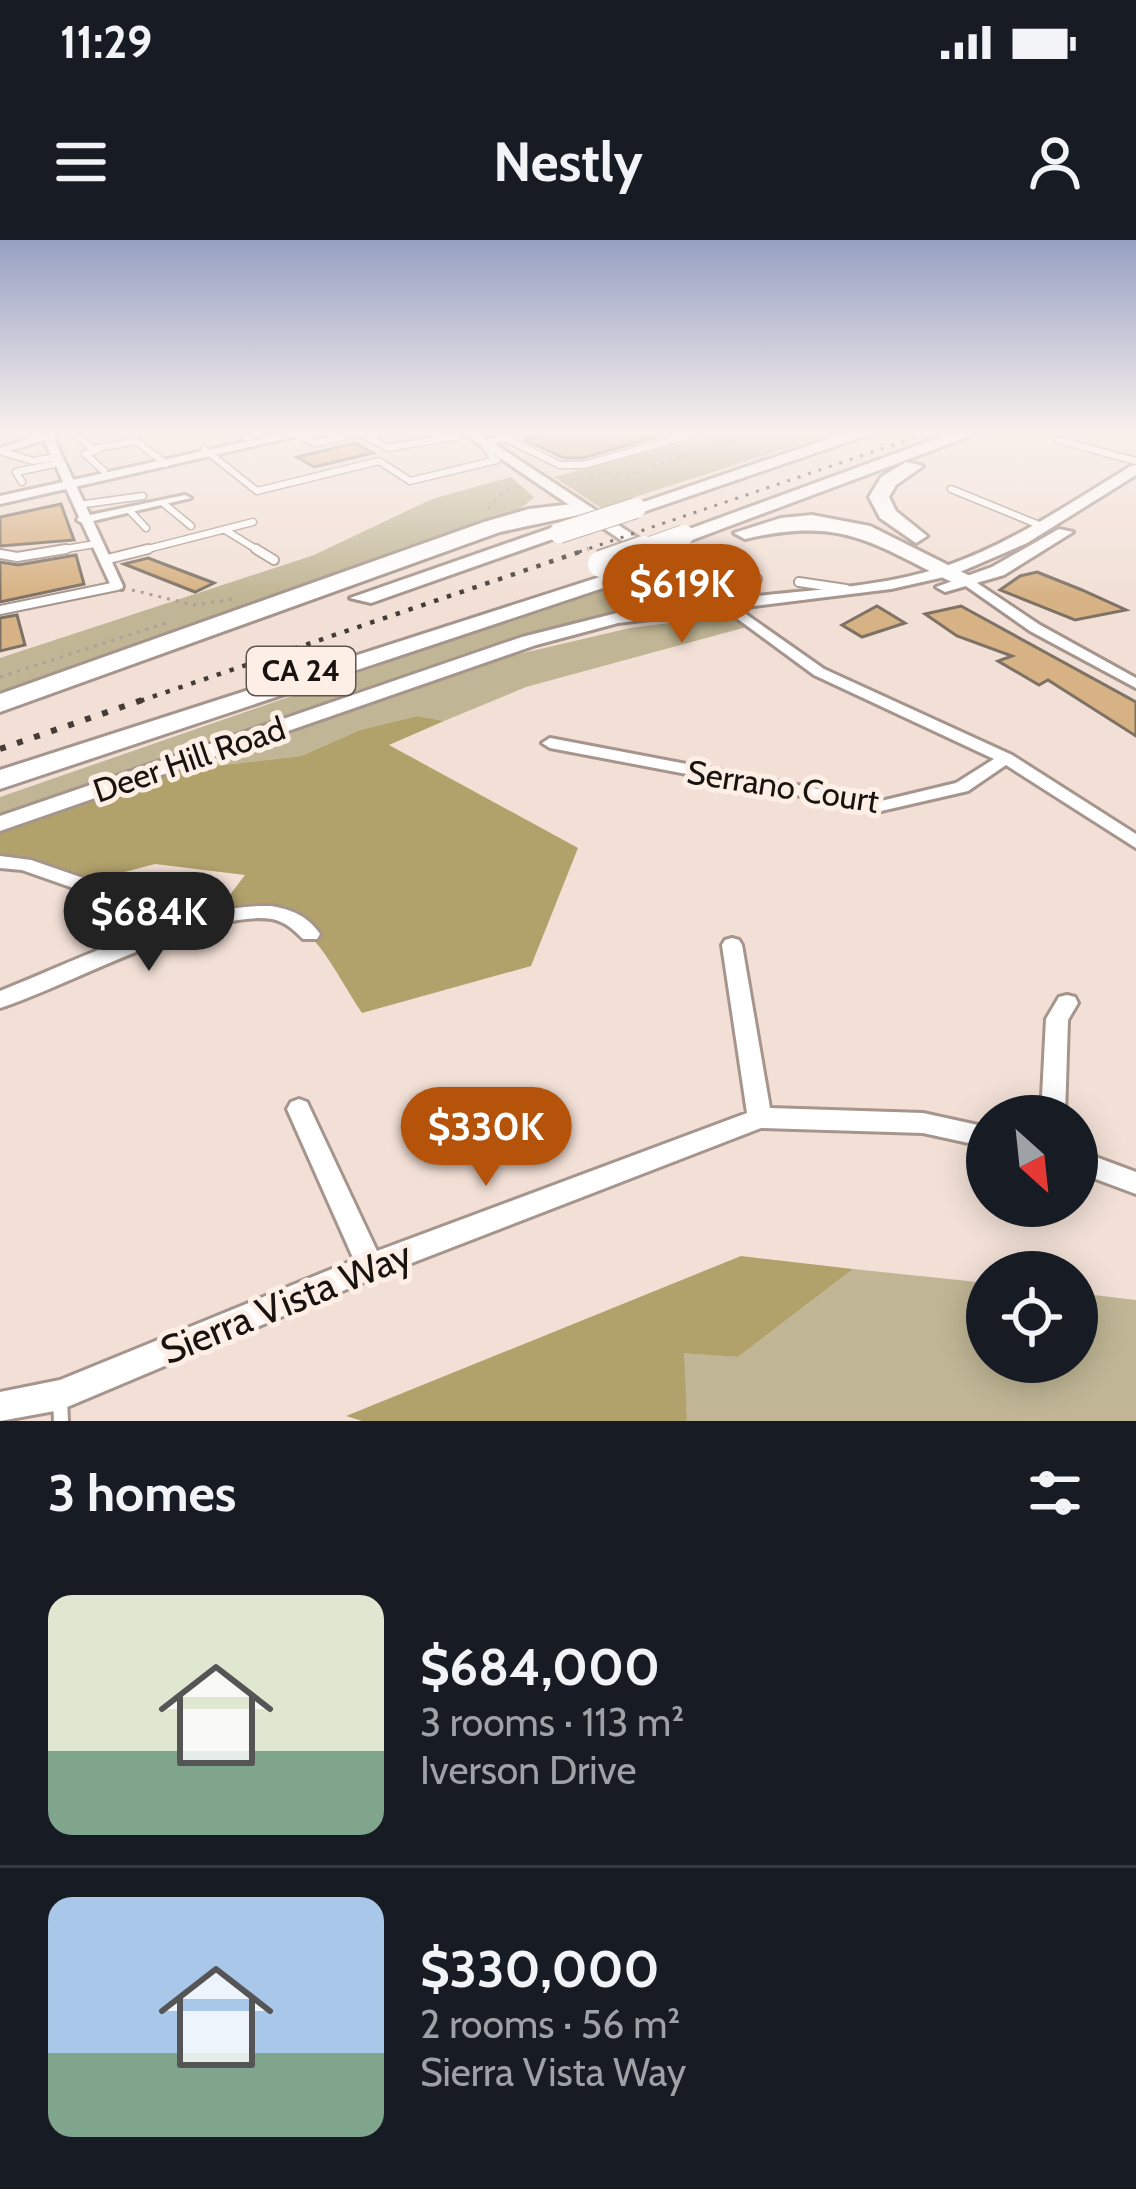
<!DOCTYPE html>
<meta charset="utf-8">
<style>
body{margin:0;font-family:Cabin,sans-serif;background:#242831;color:#f1f3f6;height:100vh;display:flex;flex-direction:column;font-size:45px;white-space:nowrap}
*{box-sizing:border-box;margin:0}
p{font-size:39px;color:#9ea1a6}
.icon{flex:none;width:66px;height:66px;fill:none;stroke:currentColor;stroke-width:2;stroke-linecap:round;stroke-linejoin:round}
.map{position:relative;height:1181px;overflow:hidden}
.drawer{display:flex;flex-direction:column;background:#171b24;flex:1}
.drawer>*{flex:none}
.needle{width:78px;rotate:153deg}
.tools{position:absolute;left:966px;top:855px;display:grid;gap:24px}
.tools a{display:grid;place-items:center;width:132px;height:132px;border-radius:50%;background:#171b24;box-shadow:0 6px 30px #0003;font-size:60px}
.price{position:absolute;translate:-50% -102px;padding:0 27px;border-radius:42px;background:#b45309;color:#fff;font-size:39px;line-height:78px;filter:drop-shadow(0 3px 6px #0008)}
.price::after{content:'';position:absolute;left:50%;top:72px;width:36px;height:27px;margin-left:-18px;background:inherit;clip-path:polygon(0 0,100% 0,50% 100%)}
.price.current{background:#222;color:#fff}
ul{padding:0;list-style:none}
li{display:flex;align-items:center;gap:36px;height:300px;padding:0 48px}
li+li{border-top:3px solid #363941}
li span{display:grid;place-items:center;flex:none;width:336px;height:240px;border-radius:24px;color:#555}
li>.icon{margin-inline-start:auto}
span .icon{width:144px;height:144px;fill:#fffc;stroke-width:1}
li b{font-size:51px}
h2{display:flex;justify-content:space-between;align-items:center;height:144px;padding:0 48px;font-size:51px}
.status{display:flex;justify-content:space-between;align-items:center;height:84px;padding:0 60px;background:#171b24;direction:ltr}
.status svg{height:33px;fill:currentColor}
header{display:flex;justify-content:space-between;align-items:center;height:156px;padding:0 48px;background:#171b24;font-size:54px;font-weight:700}
.map>svg:first-child{display:block}
.green{fill:#c0b695}
.forest{fill:#b1a16b}
.building{fill:#d7b284;stroke:#7d7265;stroke-width:3}
.lines{fill:none;stroke-linecap:round;stroke-linejoin:round}
.lane-far2-casing{stroke:#a6958c;stroke-width:9}
.lane-far1-casing{stroke:#a6958c;stroke-width:12}
.lane-casing{stroke:#a6958c;stroke-width:20}
.street-casing{stroke:#a6958c;stroke-width:6}
.secondary-casing{stroke:#a6958c;stroke-width:6}
.highway-casing{stroke:#a6958c;stroke-width:6}
.path{stroke:#aea098;stroke-width:3;stroke-dasharray:3 6;stroke-linecap:butt}
.lane-far2{stroke:#fff;stroke-width:6}
.lane-far1{stroke:#fff;stroke-width:8}
.lane{stroke:#fff;stroke-width:14}
.street{fill:#fff;fill-rule:evenodd}
.secondary{fill:#fff;fill-rule:evenodd}
.highway{fill:#fff;fill-rule:evenodd}
.rail-far2{stroke:#453c38;stroke-width:3;stroke-dasharray:3 8;stroke-linecap:butt}
.rail-far1{stroke:#453c38;stroke-width:4.5;stroke-dasharray:4.5 9;stroke-linecap:butt}
.rail{stroke:#453c38;stroke-width:6;stroke-dasharray:6 12;stroke-linecap:butt}
.highway-bridge-far1-casing{stroke:#a6958c;stroke-width:22;stroke-linecap:butt}
.highway-bridge-casing{stroke:#a6958c;stroke-width:30;stroke-linecap:butt}
.highway-bridge-far1{stroke:#fff;stroke-width:20}
.highway-bridge{stroke:#fff;stroke-width:26}
.labels{text-anchor:middle;stroke-width:10;stroke-linejoin:round;paint-order:stroke}
.shield{fill:#fdeee6;stroke:#5d5550;stroke-width:3}
.shield-label{font-size:30px;font-weight:bold;fill:#191310}
.street-label{font-size:33px;fill:#191310;stroke:#fdeee6}
.near-street-label{font-size:39px;fill:#191310;stroke:#fdeee6}
</style>
<div class="status"><b>11:29</b><svg viewBox="0 0 49 12"><path d="M0 12V9h3v3zM5 12V6h3v6zM10 12V3h3v9zM15 12V0h3v12zM26 1h20v11H26zM47 4h2v5h-2z"/></svg></div>
<header><svg class="icon" aria-label="menu" viewBox="0 0 24 24"><path d="M4 6h16M4 12h16M4 18h16"/></svg>Nestly<svg class="icon" aria-label="person" viewBox="0 0 24 24"><circle cx="12" cy="8" r="4"/><path d="M4 21q1-7 8-7t8 7"/></svg></header>
<div class="map">
<svg width="1136" height="1181" viewBox="0 0 1136 1181">
<rect width="100%" height="100%" fill="#f2e0d6"/>
<!-- green -->
<path class="green" d="M727,191H840L601,268L554,237Z
M511,237L534,257L516,273L0,452V418L314,315L432,259Z
M670,325L688,344L691,354L676,369L617,378L463,427L630,388L740,374L754,385L526,447L444,481L417,476L360,490L301,516L214,526L182,522L0,584V557Z
M853,1029L987,1043V1122H1077V1053L1136,1060V1181H687L683,1112L738,1117Z"/>
<!-- forest -->
<path class="forest" d="M417,476L444,481L389,505L578,608L531,726L362,773C314,698 310,664 211,680L245,635L155,624L79,644L0,622V584L182,522L214,526L301,516L360,490Z
M741,1016L853,1029L738,1117L684,1113L687,1181H362L346,1176Z"/>
<!-- building -->
<path class="building" d="M558,191H676L583,218H564L526,200Z
M355,203L373,213L314,227L297,217Z
M61,264L74,300L0,306V277Z
M76,315L84,344L0,362V322L18,325Z
M148,318L214,343L195,352L124,324Z
M1037,332L1082,350L1126,370L1075,380L1000,350L1020,336Z
M877,366L905,383L862,397L842,385Z
M961,366L1136,462V496L1048,440L1039,445L998,421L1012,416L957,396L925,374Z
M17,375L25,405L0,411V378Z"/>
<g class="lines">
<defs>
<path id="lane-far2" d="M72,191L92,209L136,201L166,224
M238,191L250,199
M293,192L315,203L360,193L388,208L459,196
M505,198L560,225H584L705,191
M1058,200L1136,221
M204,209L257,251L379,221L410,241L497,220
M98,210L85,214L104,231
M0,211L33,221L57,217
M492,217L484,203L530,191
M22,242L16,232L59,223
M951,249L1044,287
M163,263L191,286
M78,265L143,256
M129,270L146,288
M225,290L261,312
M48,312L95,304
M136,312L253,282"/>
<path id="lane-far1" d="M256,309L274,320
M0,314L17,317L66,309
M104,320L148,309
M799,342L846,349
M746,349L757,339
M0,370L117,346"/>
<path id="lane" d="M60,1160L61,1181"/>
<path id="street" d="M40,191H65L53,197L90,275L185,255L191,258L93,281L123,346L122,349L111,346L82,283L77,280L79,277L44,200L0,214V208L42,194Z
M968,337L1040,385L1136,438V448L1030,391L963,344V338Z
M740,370L824,429L1012,515L1136,594V608L1006,525L968,551L881,571L550,508L542,503L550,498L881,561L956,543L994,519L814,435L735,377V371Z
M0,616L31,620L86,639L89,644L79,650L22,630L0,628Z
M270,666C291,669 308,676 320,694L317,699H303C294,690 286,682 272,679C206,669 68,746 0,768V751C79,720 186,664 270,666Z
M732,698L739,700L742,705L770,868L923,873L987,887V907L923,893L761,888L378,1036L60,1170L0,1181V1152L60,1140L354,1020L287,869L291,862L299,859L307,862L377,1011L747,873L722,705L725,700Z
M1067,755L1075,757L1078,763L1068,780L1065,876H1041L1046,779L1059,757Z
M1077,910L1136,932V954L1077,932Z"/>
<path id="secondary" d="M294,191H319L0,264V256Z
M460,191H475L731,359C800,350 876,349 943,327C1011,304 1070,263 1131,226L1136,225V235L1027,303L953,335L891,349L618,383L536,405L0,591V576L522,397L617,373L711,361Z
M1059,289L1073,292L1004,335L945,352L936,347L992,327Z"/>
<path id="highway" d="M851,191H879L643,272L626,268Z
M957,191H984L692,300L673,295Z
M906,222L923,226L896,245L889,257L896,271L927,296L916,303L880,278L869,257L881,237Z
M581,263L591,269L588,273L500,292L0,472V454L484,282L529,269Z
M812,275L870,286L980,341L960,346C874,305 845,275 745,299L734,293L781,278Z
M551,288L570,293L371,363L350,358Z
M628,328L648,333L0,549V530Z"/>
</defs>
<!-- lane-far2 casing -->
<use href="#lane-far2" class="lane-far2-casing"/>
<!-- lane-far1 casing -->
<use href="#lane-far1" class="lane-far1-casing"/>
<!-- lane casing -->
<use href="#lane" class="lane-casing"/>
<!-- street casing -->
<use href="#street" class="street-casing"/>
<!-- secondary casing -->
<use href="#secondary" class="secondary-casing"/>
<!-- highway casing -->
<use href="#highway" class="highway-casing"/>
<!-- path -->
<path class="path" d="M590,237L637,231L767,191
M488,269L503,252L524,244
M132,350L194,365L234,359
M0,437L169,382"/>
<!-- lane-far2 -->
<use href="#lane-far2" class="lane-far2"/>
<!-- lane-far1 -->
<use href="#lane-far1" class="lane-far1"/>
<!-- lane -->
<use href="#lane" class="lane"/>
<!-- street -->
<use href="#street" class="street"/>
<!-- secondary -->
<use href="#secondary" class="secondary"/>
<!-- highway -->
<use href="#highway" class="highway"/>
<!-- rail-far2 -->
<path class="rail-far2" d="M579,312L934,191"/>
<!-- rail-far1 -->
<path class="rail-far1" d="M140,461L588,309"/>
<!-- rail -->
<path class="rail" d="M0,509L148,458"/>
<defs>
<path id="highway-bridge-far1" d="M559,293L636,268
M636,312L684,295"/>
<path id="highway-bridge" d="M601,324L644,309"/>
</defs>
<!-- highway-bridge-far1 casing -->
<use href="#highway-bridge-far1" class="highway-bridge-far1-casing"/>
<!-- highway-bridge casing -->
<use href="#highway-bridge" class="highway-bridge-casing"/>
<!-- highway-bridge-far1 -->
<use href="#highway-bridge-far1" class="highway-bridge-far1"/>
<!-- highway-bridge -->
<use href="#highway-bridge" class="highway-bridge"/>
</g>
<!-- sky -->
<linearGradient id="sky" x2="0" y2="1"><stop stop-color="#97a0c3"/><stop offset="0.54" stop-color="#f9f1ed"/><stop offset="1" stop-color="#f9f1ed" stop-opacity="0"/></linearGradient>
<rect width="1136" height="357" fill="url(#sky)"/>
<g class="labels">
<!-- shield labels -->
<rect class="shield" x="247" y="407" width="108" height="48" rx="9"/>
<g class="shield-label">
<text x="301" y="441">CA 24</text>
</g>
<!-- street labels -->
<g class="street-label">
<text transform="translate(189 519) rotate(-19)" y="12">Deer Hill Road</text>
<text transform="translate(783 546) rotate(9)" y="12">Serrano Court</text>
</g>
<!-- near-street labels -->
<g class="near-street-label">
<text transform="translate(286 1062) rotate(-22)" y="14">Sierra Vista Way</text>
</g>
</g>
</svg>
<div class="tools">
<a><svg class="needle" viewBox="-14 -14 28 28"><path d="M0-13l5 13h-10z" fill="#e53935"/><path d="M0 13l5-13h-10z" fill="#9ea1a6"/></svg></a>
<a><svg class="icon" aria-label="locate" viewBox="0 0 24 24"><circle cx="12" cy="12" r="6"/><path d="M12 2v4M12 18v4M2 12h4M18 12h4"/></svg></a>
</div>
<b class="price" style="left:682px;top:406px">$619K</b>
<b class="price current" style="left:149px;top:734px">$684K</b>
<b class="price" style="left:486px;top:949px">$330K</b>
</div>
<section class="drawer">
<h2>3 homes<svg class="icon" aria-label="filters" viewBox="0 0 24 24"><path d="M4 7h16M4 17h16"/><circle cx="9" cy="7" r="2"/><circle cx="15" cy="17" r="2"/></svg></h2>
<ul>
<li><span style="background:linear-gradient(#dfe7d0 65%,#7fa58c 0)"><svg class="icon" aria-label="home" viewBox="0 0 24 24"><path d="M3 11l9-7 9 7M6 9v11h12V9"/></svg></span><div><b>$684,000</b><p>3 rooms · 113 m²</p><p>Iverson Drive</p></div></li>
<li><span style="background:linear-gradient(#a9c7e8 65%,#7fa58c 0)"><svg class="icon" aria-label="home" viewBox="0 0 24 24"><path d="M3 11l9-7 9 7M6 9v11h12V9"/></svg></span><div><b>$330,000</b><p>2 rooms · 56 m²</p><p>Sierra Vista Way</p></div></li>
</ul>
</section>
